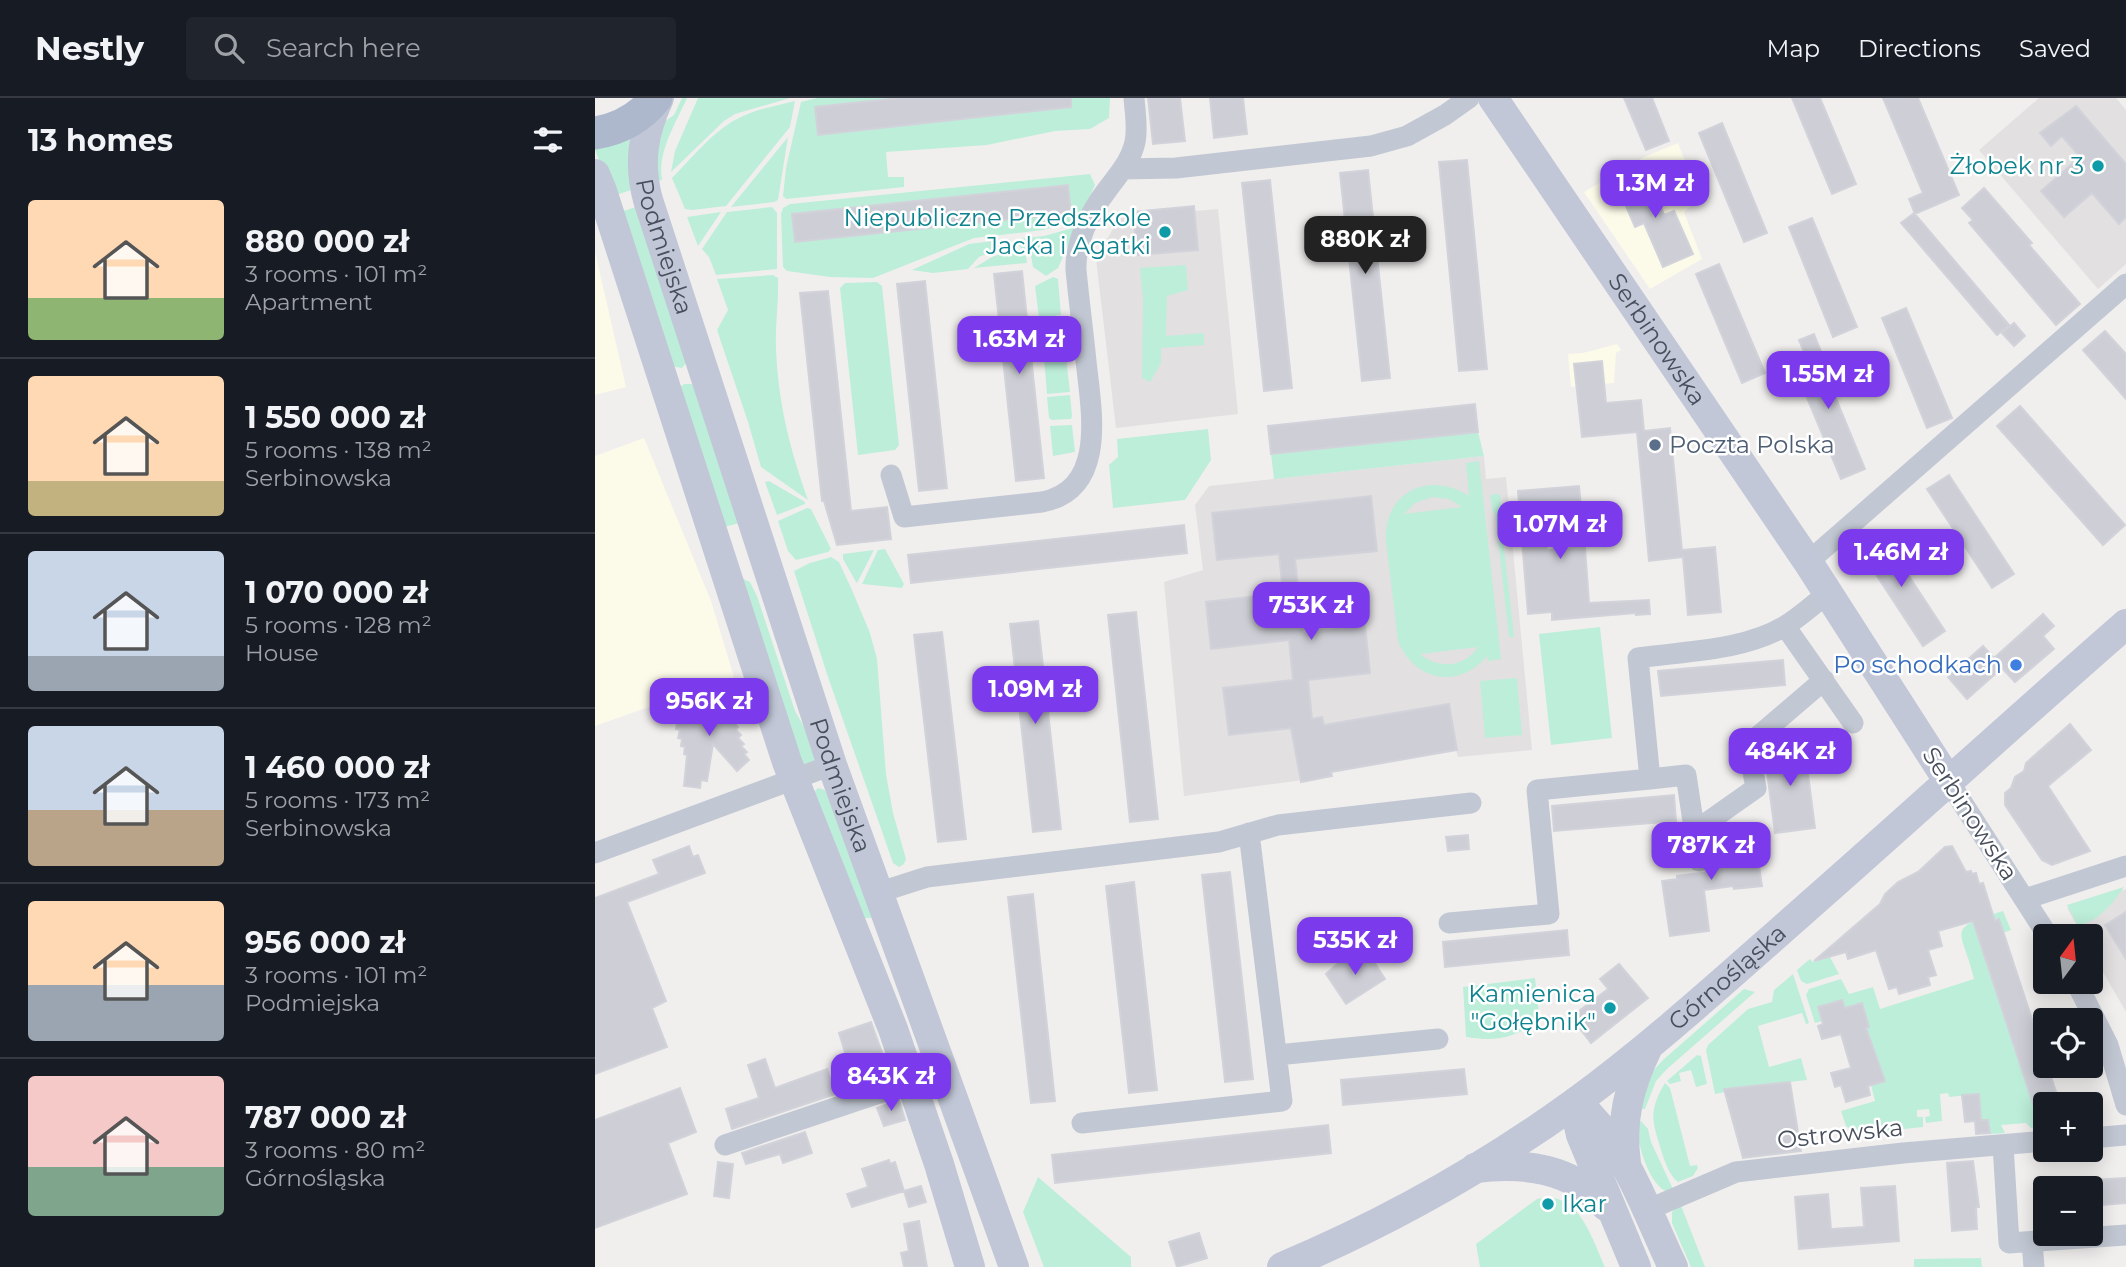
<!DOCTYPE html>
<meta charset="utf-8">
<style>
body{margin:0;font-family:Montserrat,sans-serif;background:#20242c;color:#f1f3f6;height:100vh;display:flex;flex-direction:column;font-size:26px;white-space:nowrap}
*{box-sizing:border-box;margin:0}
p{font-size:23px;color:#9ea1a6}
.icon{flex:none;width:38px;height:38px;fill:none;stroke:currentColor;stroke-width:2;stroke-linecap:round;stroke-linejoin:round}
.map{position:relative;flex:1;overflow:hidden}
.panel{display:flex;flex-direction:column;background:#171b24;width:595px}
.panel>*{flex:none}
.needle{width:46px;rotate:15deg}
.controls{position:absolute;left:1438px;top:826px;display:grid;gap:14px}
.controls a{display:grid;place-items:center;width:70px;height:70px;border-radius:7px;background:#171b24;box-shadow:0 4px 18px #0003;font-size:35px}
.price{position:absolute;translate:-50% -60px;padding:0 16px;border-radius:14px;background:#7c3aed;color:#fff;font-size:23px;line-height:46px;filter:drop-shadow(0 2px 4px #0008)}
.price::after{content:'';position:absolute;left:50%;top:42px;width:21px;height:16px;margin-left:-10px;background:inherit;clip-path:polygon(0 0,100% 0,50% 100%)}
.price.current{background:#222;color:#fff}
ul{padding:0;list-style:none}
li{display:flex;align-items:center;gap:21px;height:175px;padding:0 28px}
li+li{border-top:2px solid #363941}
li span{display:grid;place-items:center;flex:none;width:196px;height:140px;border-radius:7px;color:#555}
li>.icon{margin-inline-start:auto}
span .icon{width:84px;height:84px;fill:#fffc;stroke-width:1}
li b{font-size:30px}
h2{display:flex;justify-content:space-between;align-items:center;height:84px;padding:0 28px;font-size:30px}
header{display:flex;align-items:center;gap:42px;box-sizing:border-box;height:98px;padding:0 35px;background:#171b24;border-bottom:2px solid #363941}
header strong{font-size:33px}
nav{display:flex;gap:38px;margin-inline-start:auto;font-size:24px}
.search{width:490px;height:63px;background:#20242c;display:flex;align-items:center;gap:18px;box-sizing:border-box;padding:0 24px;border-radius:7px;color:#9ea1a6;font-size:26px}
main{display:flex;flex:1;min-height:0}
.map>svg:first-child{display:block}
.commercial{fill:#fcfae8}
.education{fill:#e2e0e0}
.green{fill:#bdeeda;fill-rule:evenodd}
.building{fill:#cecfd6;stroke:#d2d3da;stroke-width:2}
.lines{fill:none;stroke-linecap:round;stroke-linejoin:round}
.street{stroke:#c2c8d3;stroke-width:21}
.secondary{stroke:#c1c7d7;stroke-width:30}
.primary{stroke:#aeb8cd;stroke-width:33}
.culture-dot{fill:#0f9aa8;stroke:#fff;stroke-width:2.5}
.service-dot{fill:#5c6f8a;stroke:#fff;stroke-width:2.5}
.shop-dot{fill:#3f7fe0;stroke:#fff;stroke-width:2.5}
.labels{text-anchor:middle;stroke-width:5;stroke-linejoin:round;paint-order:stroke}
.culture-label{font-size:24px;fill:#0d838f;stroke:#fff;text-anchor:end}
.street-label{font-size:24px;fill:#474e5c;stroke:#fff}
.service-label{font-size:24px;fill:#4e5e75;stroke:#fff;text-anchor:start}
.shop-label{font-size:24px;fill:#366cbe;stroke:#fff;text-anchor:end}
</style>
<header>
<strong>Nestly</strong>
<div class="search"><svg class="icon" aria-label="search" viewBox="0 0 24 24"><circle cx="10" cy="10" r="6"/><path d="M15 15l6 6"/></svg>Search here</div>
<nav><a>Map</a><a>Directions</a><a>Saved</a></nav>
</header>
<main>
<section class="panel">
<h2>13 homes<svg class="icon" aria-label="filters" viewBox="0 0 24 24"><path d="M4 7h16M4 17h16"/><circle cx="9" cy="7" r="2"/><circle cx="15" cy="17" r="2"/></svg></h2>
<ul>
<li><span style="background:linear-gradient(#ffd9b3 70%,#8fb573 0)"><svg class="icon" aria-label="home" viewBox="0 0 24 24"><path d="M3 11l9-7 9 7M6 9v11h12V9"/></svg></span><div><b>880 000 zł</b><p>3 rooms · 101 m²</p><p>Apartment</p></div></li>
<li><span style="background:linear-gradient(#ffd9b3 75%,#c2b280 0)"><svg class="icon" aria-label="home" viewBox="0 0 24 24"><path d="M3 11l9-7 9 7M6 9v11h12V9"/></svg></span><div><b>1 550 000 zł</b><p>5 rooms · 138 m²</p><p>Serbinowska</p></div></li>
<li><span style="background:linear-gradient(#c9d6e8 75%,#9aa5b1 0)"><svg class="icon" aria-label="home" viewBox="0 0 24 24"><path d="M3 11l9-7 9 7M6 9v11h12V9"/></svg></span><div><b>1 070 000 zł</b><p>5 rooms · 128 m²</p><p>House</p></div></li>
<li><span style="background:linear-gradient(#c9d6e8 60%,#b9a48a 0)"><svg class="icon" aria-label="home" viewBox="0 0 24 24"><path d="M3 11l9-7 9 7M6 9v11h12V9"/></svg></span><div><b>1 460 000 zł</b><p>5 rooms · 173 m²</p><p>Serbinowska</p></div></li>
<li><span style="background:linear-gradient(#ffd9b3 60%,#9aa5b1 0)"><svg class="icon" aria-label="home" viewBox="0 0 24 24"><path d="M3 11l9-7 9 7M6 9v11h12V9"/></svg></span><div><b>956 000 zł</b><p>3 rooms · 101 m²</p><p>Podmiejska</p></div></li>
<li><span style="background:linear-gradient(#f6c9c9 65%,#7fa58c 0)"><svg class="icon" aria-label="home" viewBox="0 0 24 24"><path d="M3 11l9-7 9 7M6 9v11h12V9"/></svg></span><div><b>787 000 zł</b><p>3 rooms · 80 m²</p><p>Górnośląska</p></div></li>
</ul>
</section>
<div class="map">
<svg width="1531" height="1169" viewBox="0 0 1531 1169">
<rect width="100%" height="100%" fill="#f1efee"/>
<!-- commercial -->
<path class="commercial" d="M1083,45L1101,91L1098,106L1089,114L1107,161L1055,191L989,94L1049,59Z
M0,154L31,289L0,297Z
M1022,246L1026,252L1021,255L1019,285L976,289L973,256L988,255Z
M49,340L116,503L139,579L0,628V358Z"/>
<!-- education -->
<path class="education" d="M1444,0H1521L1531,12V166L1503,191L1384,52Z
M599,108L600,113L623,111L643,316L521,330L501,161L524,120L538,119V114Z
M889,358L891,381L911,379L937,652L863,659L861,652L736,674L737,678L589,698L569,484L608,472L600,407L614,388Z
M1531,791V914L1496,853V838H1488L1472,810Z"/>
<!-- green -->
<path class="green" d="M87,0H92C81,25 62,54 67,82L59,84L58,78L69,24L79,17Z
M103,0H195L140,16L129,23L76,74L80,53Z
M222,0H515L514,20L495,31L460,33L392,47L291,54L293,79H309V89L191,101L188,98L191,70L206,4Z
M200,3L195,29L131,108L97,112L90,111L77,80C97,60 117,34 142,21C160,11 181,8 200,3Z
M35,37L34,64L39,91L21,97C16,86 0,58 0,49Z
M193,39L183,102L179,104L136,109Z
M495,76L500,87L484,122L448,132L379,140L278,180L235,179L192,173L188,169L186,116L188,110L195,106Z
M44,108L93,263L87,270L75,268L25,114Z
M177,109L182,115V171L121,177L114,159L107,151L132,114Z
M126,114L103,148L92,119Z
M481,129L463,170L451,178L438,169L436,158L422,146L424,141L449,138Z
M413,141L416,142L415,146L384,159L373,171L338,175L317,172L374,146Z
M419,151L431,158L432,165L379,170L397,159Z
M591,167L593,192L572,198L571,238L609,235V247L566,250V265L555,284L547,280L548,200L545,170Z
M178,177L183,180C184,204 180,227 181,250C183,305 195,351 213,402L166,369L153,324L122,232L133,212L122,181Z
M458,179L463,181L466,217L444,220L440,188Z
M282,184L287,188L304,347L300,352L263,357L245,190L250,185Z
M467,219L470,254L447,255L444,222Z
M468,258L471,259L475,294L452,296L449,260Z
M89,286H96L103,290L145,425L125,430L85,289Z
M475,297L477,318L476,321L457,322L454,320L452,299Z
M477,327L480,354L458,358L455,328Z
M613,331L616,362L590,402L518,410L514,367L523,359L522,341Z
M883,334L889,358L679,381L676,356Z
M884,363L906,561L893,563L892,558C864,592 819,583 803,543L791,443C788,394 835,372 874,398L871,365ZM837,399L854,401L867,409L809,416L820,405ZM883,549C870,569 844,572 825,556Z
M174,383L210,404V406L182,417L170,384Z
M905,396L907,414L905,415L919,539H914L900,415H898L895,397Z
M212,410L216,411L236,451L233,454L201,462L193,453L183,423Z
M290,451L309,486L307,490L267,486L283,452Z
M279,452L262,485L261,484L248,461V456Z
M236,459L244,464L257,492L275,535L282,561L291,676L298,715L311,761L309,766L304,769L298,765L233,579L199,473L215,465Z
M146,480L155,484L162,498L200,613L220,648L221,663L211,667L204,666Z
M1005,529L1017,640L956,647L944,536Z
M922,580L927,637L890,640L885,583Z
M223,690L230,692L279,813L276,820H268L219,694Z
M1529,789C1520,803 1500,828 1482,826L1472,807Z
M1408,813L1416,832L1408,835L1404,822L1380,830L1445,1027L1436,1030L1431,1025L1406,1027L1410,1035L1395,1036L1393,1022H1386L1383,996L1354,999L1353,995L1345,996L1347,1023L1331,1025L1330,1019L1335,1018L1334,1011L1322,1012V1019H1328V1029L1262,1036L1251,1028L1246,1013L1280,1003L1276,987L1290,983L1271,930L1274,929L1268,906L1251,915L1247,902L1224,909L1227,923L1220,925L1211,897L1214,891L1246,881L1254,896L1278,889L1285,911L1379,881C1367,830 1348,832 1408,813Z
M1235,859L1244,876L1212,886L1206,883L1202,872L1215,861L1218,864Z
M1198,876L1214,925L1211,926L1207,915L1163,928L1174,969L1206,960L1212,982L1130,991V994L1120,996L1111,952L1113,947L1153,911L1177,904L1179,892Z
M940,880L945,924C914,940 906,944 871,939L868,889Z
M1149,891L1160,894L1072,971L1061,983L1050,1011L1041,1012L1055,976L1068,962Z
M1102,957L1106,958L1112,986L1101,989L1096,972L1084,975L1086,983L1075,986L1072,983Z
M1070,985L1075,990L1095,1068L1102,1067L1103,1070L1098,1078L1083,1084C1075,1078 1070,1065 1067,1055C1058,1025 1052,1015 1070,985Z
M1040,1022L1046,1023L1053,1031L1056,1044L1078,1091L1070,1093C1051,1081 1043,1044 1040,1022Z
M443,1079L536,1159V1169H449L428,1114Z
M951,1099C986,1099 998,1143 1010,1169H885L881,1146L942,1101Z
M1085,1105L1110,1169H1096L1077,1125V1114Z
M1386,1160L1387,1169H1319V1161Z"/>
<!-- building -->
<path class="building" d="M304,0H476V9L223,37L220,9Z
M553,0H585L590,43L558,46Z
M615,0H648L652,36L619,40Z
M1029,0H1057L1074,43L1051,52Z
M1197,0H1225L1261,86L1237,96Z
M1288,0H1323L1364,97L1320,116L1314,101L1328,95Z
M1481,8L1531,66V119L1524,126L1497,95L1469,119L1446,93L1485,59L1467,38L1456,48L1445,35Z
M1127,25L1172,135L1149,144L1104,35Z
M872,62L892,271L864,273L844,64Z
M773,72L795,280L767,283L745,75Z
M1051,75L1069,117L1079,113L1098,156L1068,169L1049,125L1040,129L1022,87Z
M675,82L697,290L669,293L647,85Z
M473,87L476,115L200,144L197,116Z
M1389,90L1437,145L1434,147L1485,206L1461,227L1374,125L1378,122L1367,110Z
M599,108L603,152L542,157L538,114Z
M1319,115L1414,227L1402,237L1306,125Z
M1217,120L1262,229L1238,239L1194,129Z
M1124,166L1170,275L1147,285L1101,176Z
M427,173L449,380L421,383L399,176Z
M330,183L352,390L324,393L302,186Z
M233,193L256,413L292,409L296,441L242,447L229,403H227L205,195Z
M1311,210L1357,320L1332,330L1287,220Z
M1419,225L1430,238L1419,248L1407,235Z
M1510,233L1531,256V301L1488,252Z
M1219,236L1229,261L1225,262L1270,371L1246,381L1200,271L1214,266L1204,242Z
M1007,263L1011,305L1046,302L1049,333L1075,330L1087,452L1120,449L1126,514L1093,517L1088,459L1054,463L1042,334L987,339L979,266Z
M880,306L883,334L676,356L673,328Z
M1425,308L1530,427L1508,447L1402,328Z
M1354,377L1419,476L1397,490L1332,391Z
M984,388L987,419L950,422L952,452L990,449L994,505L1054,502L1055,516L1041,517V515L957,522V514L933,516L923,393Z
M776,398L782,453L700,461L708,535L770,528L775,575L713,582L717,621L727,619L729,627L854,606L862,652L736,674L737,678L706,684L696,630L634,637L628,590L698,582L694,542L616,551L611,504L688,495L684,456L622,462L617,415Z
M589,427L592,455L316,485L313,457Z
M1285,434L1350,533L1328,548L1263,449Z
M541,514L563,721L535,724L513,517Z
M1448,516L1459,528L1448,538L1459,551L1420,584L1407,570L1372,601L1353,579L1388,548L1399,560Z
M443,523L466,731L438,734L415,526Z
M347,534L371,741L343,744L319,537Z
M1188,562L1190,587L1066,598L1063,573Z
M125,594L136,605L133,608L138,613L135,616L141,621L138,624L143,629L141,632L146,637L143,640L149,646L146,648L152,654L149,656L154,662L142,673L118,646L112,683L106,682L105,690L89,688L92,657L89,656L90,649L86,648L87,641L83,640L85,632L81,631L84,616L100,619L95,605Z
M1475,626L1496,652L1453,688L1495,753L1457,767L1447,762L1410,707V695L1416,690L1420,679L1429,673L1431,665Z
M1209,645L1220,730L1180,735L1169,651Z
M1079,697L1081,723L959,733L957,708Z
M1156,730L1161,768H1164L1167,788L1139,791L1138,788L1109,792L1114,833L1075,838L1067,783L1082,781V778L1121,773L1116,738L1121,734Z
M873,737L874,751L853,753L851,739Z
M94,748L98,759L103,757L110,775L32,804L71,903L57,910L72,949L0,976V800L64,776L58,762Z
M1357,748L1371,774L1376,773L1377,776L1381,775L1384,786L1388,785L1400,823L1404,821L1465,1006H1451V1030H1446L1378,823L1343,833L1347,848L1333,852L1341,877L1333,879L1335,887L1304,896L1302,889L1294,891L1281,852L1253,861L1251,854L1219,863L1285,806L1290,796L1303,784L1323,774L1350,749Z
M635,774L658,981L630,984L607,777Z
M539,784L562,992L534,995L511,788Z
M438,796L460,1003L436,1005L413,799Z
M1531,814V861L1510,827Z
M972,832L974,857L850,869L848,844Z
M766,853L773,864L777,861L790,881L751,906L731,876L751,858L757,859Z
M1024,866L1053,900L996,945L976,919L1013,891L1005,881Z
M1247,902L1250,910L1267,905L1274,929L1271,930L1290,983L1273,988L1275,997L1251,1004L1246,987L1240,989L1236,975L1256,970L1246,936L1227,941L1223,928L1228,926L1223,909Z
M276,924L295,977L269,986L259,958L252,961L244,935Z
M170,961L180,990L232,971L240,996L137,1031L131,1011L164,1000L153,967Z
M869,971L872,996L748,1007L746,982Z
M1195,984L1206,1053L1148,1060L1129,991Z
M85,990L101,1034L73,1045L92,1096L0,1130V1022Z
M1384,996L1386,1022H1393L1395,1035L1381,1036L1380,1023L1370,1024L1367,997Z
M304,1002L310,1022L289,1028L282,1010Z
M733,1027L736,1055L460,1085L457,1057Z
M210,1034L217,1055L188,1065L185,1056L151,1066L147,1055Z
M294,1062L295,1066L300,1064L309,1093L257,1109L252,1096L273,1089L267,1071Z
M1378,1063L1384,1109H1381L1382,1131L1357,1133L1352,1065Z
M123,1064L138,1066L134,1100L119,1098Z
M1531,1080V1105L1496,1108V1082Z
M326,1088L331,1104L314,1109L309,1093Z
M1300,1088L1304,1143L1204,1151L1200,1099L1233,1096L1236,1131L1269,1129L1266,1090Z
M324,1123L332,1169H309L306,1155L314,1153L309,1126Z
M604,1135L612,1160L582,1169L574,1144Z"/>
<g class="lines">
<!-- street -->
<path class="street" d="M528,71L581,70L776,48L812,38L850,17L874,0
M296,377L309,419L447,404C513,391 496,311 491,263C488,233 484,203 481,172C480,144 495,114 512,92C523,77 536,63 540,44C543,30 540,14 539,0
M1213,464L1531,186
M1190,528L1258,625
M1055,681L1091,677L1104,763
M1354,684L1453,838
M1100,733L1161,690L1153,647L1229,582
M0,755L237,667
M282,795L332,779L624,744L683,727L876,705
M1430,801L1531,768
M854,825L954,816L942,692L1055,681L1043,560C1090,553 1148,553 1190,528C1205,519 1219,506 1233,495
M1481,884L1513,947L1531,1007
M682,957L843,941
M487,1025L687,1003L654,735
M1496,1040L1531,1037
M130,1047L317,984
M1408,1047L1414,1145L1531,1137
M1052,1112L1141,1074L1308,1055L1451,1043
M1437,1144L1439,1169"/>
<!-- secondary -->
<g class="secondary">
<path id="s1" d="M64,0C48,35 43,65 53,102L237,667L419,1169"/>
<path id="s2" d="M898,0L1213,464L1354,684"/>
<path d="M0,76L7,93L192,664L298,931L344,1066L375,1169"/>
<path d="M981,1004C1032,1049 1049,1109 1078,1169"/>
<path d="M981,1004V1015L986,1037L1041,1169"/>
<path d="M1031,1065C1025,1024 1034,988 1052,951"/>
<path d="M880,1070C930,1064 976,1070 1011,1108"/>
<path id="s3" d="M687,1169C790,1126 891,1069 981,1004C1060,946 1133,879 1207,814C1315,719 1422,621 1531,526"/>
</g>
<!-- primary -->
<path class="primary" d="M0,35C25,31 45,20 61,0"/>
</g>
<!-- markers -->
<g class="culture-dot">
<circle cx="1503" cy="68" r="7"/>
<circle cx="570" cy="134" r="7"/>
<circle cx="1015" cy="910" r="7"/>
<circle cx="953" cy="1106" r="7"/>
</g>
<circle class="service-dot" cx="1060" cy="347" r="7"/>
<circle class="shop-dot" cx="1421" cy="567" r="7"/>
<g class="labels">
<!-- culture labels -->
<g class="culture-label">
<text x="1489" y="76">Żłobek nr 3</text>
<text x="556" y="128">Niepubliczne Przedszkole<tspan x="556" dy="28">Jacka i Agatki</tspan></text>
<text x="1001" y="904">Kamienica<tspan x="1001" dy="28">"Gołębnik"</tspan></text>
<text x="967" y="1114" text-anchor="start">Ikar</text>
</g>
<!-- street labels -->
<g class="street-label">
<text dy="8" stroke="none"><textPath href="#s1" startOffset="154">Podmiejska</textPath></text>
<text dy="8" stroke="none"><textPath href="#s2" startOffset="292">Serbinowska</textPath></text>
<text dy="8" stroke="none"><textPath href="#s1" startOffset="721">Podmiejska</textPath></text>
<text transform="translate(1375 716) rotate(57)" y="8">Serbinowska</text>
<text dy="8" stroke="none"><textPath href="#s3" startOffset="534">Górnośląska</textPath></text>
<text transform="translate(1245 1036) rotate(-6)" y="8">Ostrowska</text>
</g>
<!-- service labels -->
<g class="service-label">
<text x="1074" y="355">Poczta Polska</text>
</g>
<!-- shop labels -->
<g class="shop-label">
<text x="1407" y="575">Po schodkach</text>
</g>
</g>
</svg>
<div class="controls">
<a><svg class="needle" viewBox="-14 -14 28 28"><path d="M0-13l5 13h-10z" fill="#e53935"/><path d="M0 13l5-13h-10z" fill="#9ea1a6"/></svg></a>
<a><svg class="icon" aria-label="locate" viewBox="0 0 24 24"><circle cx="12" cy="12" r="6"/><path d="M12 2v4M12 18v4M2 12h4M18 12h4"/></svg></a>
<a>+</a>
<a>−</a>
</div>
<b class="price" style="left:1060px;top:122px">1.3M zł</b>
<b class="price current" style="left:770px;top:178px">880K zł</b>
<b class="price" style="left:424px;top:278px">1.63M zł</b>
<b class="price" style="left:1233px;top:313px">1.55M zł</b>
<b class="price" style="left:965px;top:463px">1.07M zł</b>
<b class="price" style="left:1306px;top:491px">1.46M zł</b>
<b class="price" style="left:716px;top:544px">753K zł</b>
<b class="price" style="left:440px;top:628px">1.09M zł</b>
<b class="price" style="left:114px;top:640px">956K zł</b>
<b class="price" style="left:1195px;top:690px">484K zł</b>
<b class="price" style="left:1116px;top:784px">787K zł</b>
<b class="price" style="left:760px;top:879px">535K zł</b>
<b class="price" style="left:296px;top:1015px">843K zł</b>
</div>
</main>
